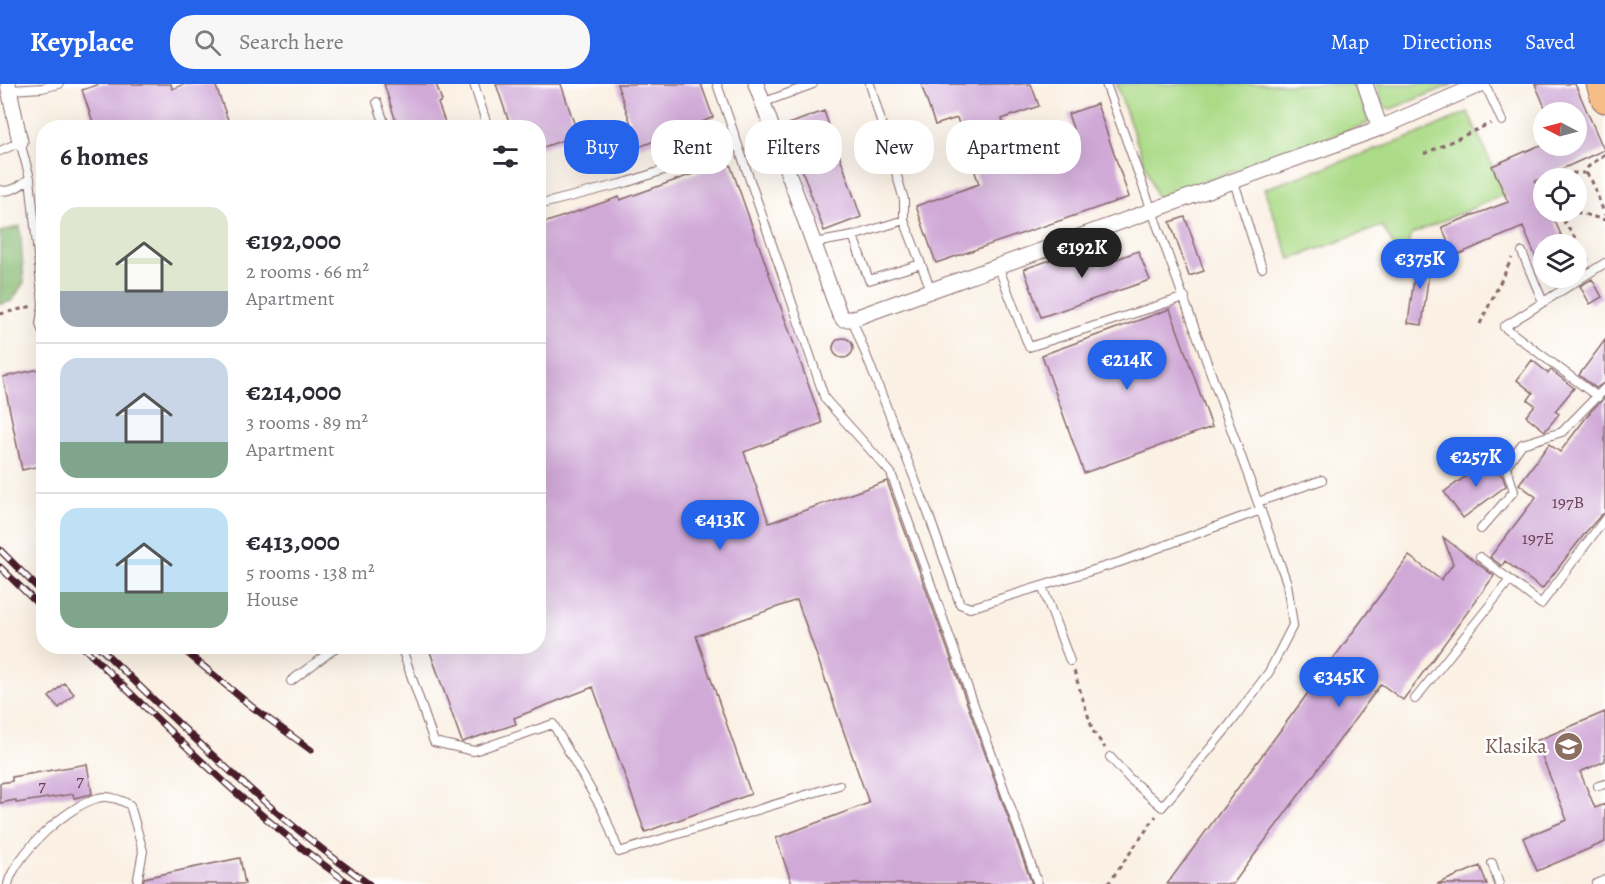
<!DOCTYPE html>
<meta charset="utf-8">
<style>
body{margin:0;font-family:Alegreya,serif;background:#f7f7f7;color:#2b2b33;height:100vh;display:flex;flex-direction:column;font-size:22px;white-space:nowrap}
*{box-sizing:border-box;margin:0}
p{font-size:20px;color:#7c7c81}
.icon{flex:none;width:33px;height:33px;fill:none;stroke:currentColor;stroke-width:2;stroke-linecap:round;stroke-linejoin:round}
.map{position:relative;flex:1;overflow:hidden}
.panel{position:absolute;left:36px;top:36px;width:510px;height:534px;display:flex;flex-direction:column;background:#fff;border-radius:24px;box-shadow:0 6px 24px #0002}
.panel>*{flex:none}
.banner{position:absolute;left:564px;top:36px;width:570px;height:54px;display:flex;gap:12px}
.needle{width:39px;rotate:276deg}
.buttons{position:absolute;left:1533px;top:18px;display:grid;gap:12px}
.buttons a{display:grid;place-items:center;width:54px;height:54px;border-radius:50%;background:#fff;box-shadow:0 6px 24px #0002;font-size:30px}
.price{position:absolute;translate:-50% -51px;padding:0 14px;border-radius:21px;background:#2563eb;color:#fff;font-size:20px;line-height:39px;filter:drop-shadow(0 2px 3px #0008)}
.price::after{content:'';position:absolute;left:50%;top:36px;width:18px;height:14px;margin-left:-9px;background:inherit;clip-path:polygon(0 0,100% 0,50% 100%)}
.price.selected{background:#222;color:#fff}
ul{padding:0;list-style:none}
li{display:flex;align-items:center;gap:18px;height:150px;padding:0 24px}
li+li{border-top:2px solid #e1e1e2}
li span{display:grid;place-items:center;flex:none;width:168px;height:120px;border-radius:18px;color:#555}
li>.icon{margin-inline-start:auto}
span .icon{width:72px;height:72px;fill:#fffc;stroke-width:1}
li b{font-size:26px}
h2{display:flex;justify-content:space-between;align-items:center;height:72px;padding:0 24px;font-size:26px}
.pill{padding:0 21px;border-radius:24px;background:#fff;box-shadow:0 6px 24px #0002;font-size:21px;line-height:54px}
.pill.selected{background:#2563eb;color:#fff}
header{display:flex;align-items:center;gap:36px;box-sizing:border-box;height:84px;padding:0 30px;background:#2563eb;color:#fff}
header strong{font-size:28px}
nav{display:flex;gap:33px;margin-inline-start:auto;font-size:21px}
.search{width:420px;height:54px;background:#f7f7f7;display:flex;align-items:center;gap:15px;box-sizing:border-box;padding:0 21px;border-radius:24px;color:#7c7c81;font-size:22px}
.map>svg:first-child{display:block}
.green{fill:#acdb88;stroke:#7b7d5a;stroke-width:1.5}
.forest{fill:#89bb74;stroke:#6a6d50;stroke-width:1.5}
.building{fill:#d0a9d7}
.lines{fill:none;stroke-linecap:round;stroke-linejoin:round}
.lane-casing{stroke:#88686b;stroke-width:10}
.street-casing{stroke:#88686b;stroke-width:17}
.highway-casing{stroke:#88686b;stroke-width:29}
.path{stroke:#88686b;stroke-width:3;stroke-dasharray:4.5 4.5;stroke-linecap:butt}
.lane{stroke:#fff;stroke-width:8}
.street{stroke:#fff;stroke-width:15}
.highway{stroke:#f6be86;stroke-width:27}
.rail-casing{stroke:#4a1f2b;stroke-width:7}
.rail{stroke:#fff;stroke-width:4.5;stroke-dasharray:14;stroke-linecap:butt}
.labels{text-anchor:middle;stroke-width:5;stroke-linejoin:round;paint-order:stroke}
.number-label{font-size:18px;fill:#6c4256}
.education-label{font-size:21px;fill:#785e54;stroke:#fff;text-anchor:end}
</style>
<header>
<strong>Keyplace</strong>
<div class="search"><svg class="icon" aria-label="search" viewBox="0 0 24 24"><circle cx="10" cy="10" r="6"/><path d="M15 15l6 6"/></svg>Search here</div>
<nav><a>Map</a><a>Directions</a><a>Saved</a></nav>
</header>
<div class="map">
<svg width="1605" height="800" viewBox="0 0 1605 800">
<rect width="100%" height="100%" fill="#fff"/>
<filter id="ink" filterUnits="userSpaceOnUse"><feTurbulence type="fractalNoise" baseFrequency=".0167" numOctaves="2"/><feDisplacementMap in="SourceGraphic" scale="12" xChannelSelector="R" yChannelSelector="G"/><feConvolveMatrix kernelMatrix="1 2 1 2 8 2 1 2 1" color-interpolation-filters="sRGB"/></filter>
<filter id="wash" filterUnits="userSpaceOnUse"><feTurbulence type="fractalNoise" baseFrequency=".008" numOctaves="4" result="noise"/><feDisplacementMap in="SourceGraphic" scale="24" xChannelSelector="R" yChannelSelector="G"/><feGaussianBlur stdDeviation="1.35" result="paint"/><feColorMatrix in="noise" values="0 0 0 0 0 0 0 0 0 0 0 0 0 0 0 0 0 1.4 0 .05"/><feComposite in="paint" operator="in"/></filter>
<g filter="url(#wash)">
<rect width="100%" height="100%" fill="#faf0e3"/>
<!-- green -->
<path class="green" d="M1116,0H1356L1369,39L1157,114Z
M1376,0H1454L1391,25L1383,22Z
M1468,28L1505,110L1412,150L1406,170L1398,169L1382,142L1290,175L1264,105L1411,53Z"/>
<!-- forest -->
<path class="forest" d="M20,142L24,198L12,217L0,220V148Z"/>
<g id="blocks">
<!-- building -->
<path class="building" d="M100,0H171L172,5L185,0H215L231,44H95L82,6Z
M384,0H436L442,17L438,19L447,44H398Z
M496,0H561L578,51L538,65V44H511Z
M617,0H701L713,33L689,44L694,54L667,66L662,54L639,63Z
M921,0H1031L1039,22L1002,35L1014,71L1075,50L1068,30L1097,20L1129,113L936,179L916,122L979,100L957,34L935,41Z
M1535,0H1575L1604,66L1535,97L1544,112V128H1551L1565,160H1544L1543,190L1523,143L1454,172L1442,143L1508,118L1492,82L1538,62H1576V28H1547Z
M824,27L861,133L824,147L786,41Z
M729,77L822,339L744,368L769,439L887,397L1032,800H792L776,754L869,719L797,516L696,552L751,710L645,748L593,603L514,634L516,640L462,658L428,562H538V141L619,113L620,116Z
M1185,133L1204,187L1189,192L1170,138Z
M1092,162L1099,182L1138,167L1150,196L1041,233L1024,185Z
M1417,172L1431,174L1422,241L1408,239Z
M1592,195L1602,213L1590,220L1580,202Z
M1170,225L1212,343L1084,389L1042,271Z
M833 264a10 10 0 1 1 20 0a10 10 0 1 1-20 0Z
M1605,256V298L1596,304L1579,291Z
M1532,276L1548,289L1551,286L1574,304L1555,327L1559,330L1545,347L1526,332L1535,321L1528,316L1533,309L1517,296Z
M44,284V381L22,386L3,293Z
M1605,313V429L1601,431L1586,448L1542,505L1505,477L1502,482L1490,473L1536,413L1519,400L1549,360L1560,368L1591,327Z
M1490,375L1503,393L1506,402L1463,434L1444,408Z
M1443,453L1494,492L1403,616L1381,600L1233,800H1167L1409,472L1441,496L1453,480Z
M64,599L74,610L59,624L49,613Z
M1605,628V677L1580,688L1595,724L1605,720V758L1537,787L1523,754L1567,736L1536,657Z
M87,680L92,710L74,714L73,710L16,719V716L0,719V699L12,697V693Z
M240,774L245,800H143L144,794Z
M1480,782L1487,800H1437Z"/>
</g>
</g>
<g filter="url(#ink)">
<use href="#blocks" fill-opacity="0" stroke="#88686b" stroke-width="1.5"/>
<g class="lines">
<defs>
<path id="lane" d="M474,0L488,44
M717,0L825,315L891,389L1038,800
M870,0L904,116V136L931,206
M1106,0L1287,499L1293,541L1269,588L1231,639L1162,723L1129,694L1110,673
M1485,0L1502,37
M10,6L42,4L59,0
M377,18L386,44
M762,19L813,0
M0,67L20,58L30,94L43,220L40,240L44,252
M1234,98L1262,184
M0,106C12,109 21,101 30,94
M538,121L628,98L738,61
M853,152L869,196L921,180
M814,159L853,152L904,136
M1522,168L1543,218
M998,182L1029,263L1185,213
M852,235L928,429L960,520L970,524L1120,478L1261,426
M1598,313L1504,243L1605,179
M1258,418L1322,396
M1481,445L1514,407L1506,382L1522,360L1562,348L1605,304
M1480,473L1541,520L1605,435
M1042,502L1070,577
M401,562L434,658L474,667L553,640L603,727L619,768L839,701
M291,597L338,562
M1415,615L1509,497
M1598,702L1605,700
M1492,779L1499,800
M8,800C15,771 68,721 98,714C108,711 121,716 130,721L143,767L137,800
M1596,800L1605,796"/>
<path id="street" d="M8,0L20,58
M756,0L839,229L843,235H852L1380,44L1481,0
M1365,0L1380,44"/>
<path id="highway" d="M1600,0L1605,15"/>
</defs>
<!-- lane casing -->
<use href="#lane" class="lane-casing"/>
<!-- street casing -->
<use href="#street" class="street-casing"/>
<!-- highway casing -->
<use href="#highway" class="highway-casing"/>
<!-- path -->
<path class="path" d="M1424,70L1491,39
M1586,89L1591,95L1605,131
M1555,94L1569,89H1585L1588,83L1605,70
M1572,94L1574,88
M1559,128C1567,146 1581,158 1588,177
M1576,128L1605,136
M0,230L33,222
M1480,240L1512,174
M1074,587L1093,647L1105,664
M1108,800L1156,732"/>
<!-- lane -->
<use href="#lane" class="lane"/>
<!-- street -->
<use href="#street" class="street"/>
<!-- highway -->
<use href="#highway" class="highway"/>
<defs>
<path id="rail" d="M0,466L44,510
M0,483L44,526
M82,562C168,645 252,731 350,800
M98,562C185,646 270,730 369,800
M179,562L251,622L311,666"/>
</defs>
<!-- rail casing -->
<use href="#rail" class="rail-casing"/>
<!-- rail -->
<use href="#rail" class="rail"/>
</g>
</g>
<!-- icons -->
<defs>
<symbol id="school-disc" viewBox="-11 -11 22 22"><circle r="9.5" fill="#8d6e63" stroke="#fff"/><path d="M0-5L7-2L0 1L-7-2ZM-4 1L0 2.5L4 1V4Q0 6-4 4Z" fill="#fff"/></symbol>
</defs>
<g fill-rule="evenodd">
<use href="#school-disc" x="1552" y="646" width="33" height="33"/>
</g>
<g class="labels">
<!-- number labels -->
<g class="number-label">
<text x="1568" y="424">197B</text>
<text x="1538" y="460">197E</text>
<text x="80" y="702">7</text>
<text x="42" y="707">7</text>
</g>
<!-- education labels -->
<g class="education-label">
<text x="1547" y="669">Klasika</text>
</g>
</g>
</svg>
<div class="buttons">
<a><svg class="needle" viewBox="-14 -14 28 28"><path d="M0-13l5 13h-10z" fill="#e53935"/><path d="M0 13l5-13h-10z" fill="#7c7c81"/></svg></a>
<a><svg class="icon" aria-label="locate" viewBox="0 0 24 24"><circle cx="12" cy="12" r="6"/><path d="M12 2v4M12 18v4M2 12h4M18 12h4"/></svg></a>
<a><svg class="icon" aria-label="layers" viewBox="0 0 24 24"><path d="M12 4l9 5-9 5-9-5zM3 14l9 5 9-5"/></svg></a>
</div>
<b class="price selected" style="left:1082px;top:195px">€192K</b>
<b class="price" style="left:1420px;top:206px">€375K</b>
<b class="price" style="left:1127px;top:307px">€214K</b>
<b class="price" style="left:1476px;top:404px">€257K</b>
<b class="price" style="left:720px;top:467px">€413K</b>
<b class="price" style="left:1339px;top:624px">€345K</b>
<div class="banner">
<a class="pill selected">Buy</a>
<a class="pill">Rent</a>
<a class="pill">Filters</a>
<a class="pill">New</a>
<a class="pill">Apartment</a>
</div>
<section class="panel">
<h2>6 homes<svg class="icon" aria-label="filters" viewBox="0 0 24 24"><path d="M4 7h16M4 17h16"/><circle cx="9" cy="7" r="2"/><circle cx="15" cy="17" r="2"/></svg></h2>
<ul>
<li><span style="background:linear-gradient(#dfe7d0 70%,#9aa5b1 0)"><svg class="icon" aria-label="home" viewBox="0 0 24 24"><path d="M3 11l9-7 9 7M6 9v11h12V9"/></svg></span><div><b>€192,000</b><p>2 rooms · 66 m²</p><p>Apartment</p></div></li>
<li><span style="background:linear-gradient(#c9d6e8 70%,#7fa58c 0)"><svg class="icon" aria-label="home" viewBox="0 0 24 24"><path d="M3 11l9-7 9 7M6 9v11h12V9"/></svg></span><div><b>€214,000</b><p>3 rooms · 89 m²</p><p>Apartment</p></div></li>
<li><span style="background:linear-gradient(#bfe0f5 70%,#7fa58c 0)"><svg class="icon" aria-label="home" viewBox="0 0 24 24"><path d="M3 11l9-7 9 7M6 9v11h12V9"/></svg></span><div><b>€413,000</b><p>5 rooms · 138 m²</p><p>House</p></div></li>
</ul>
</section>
</div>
